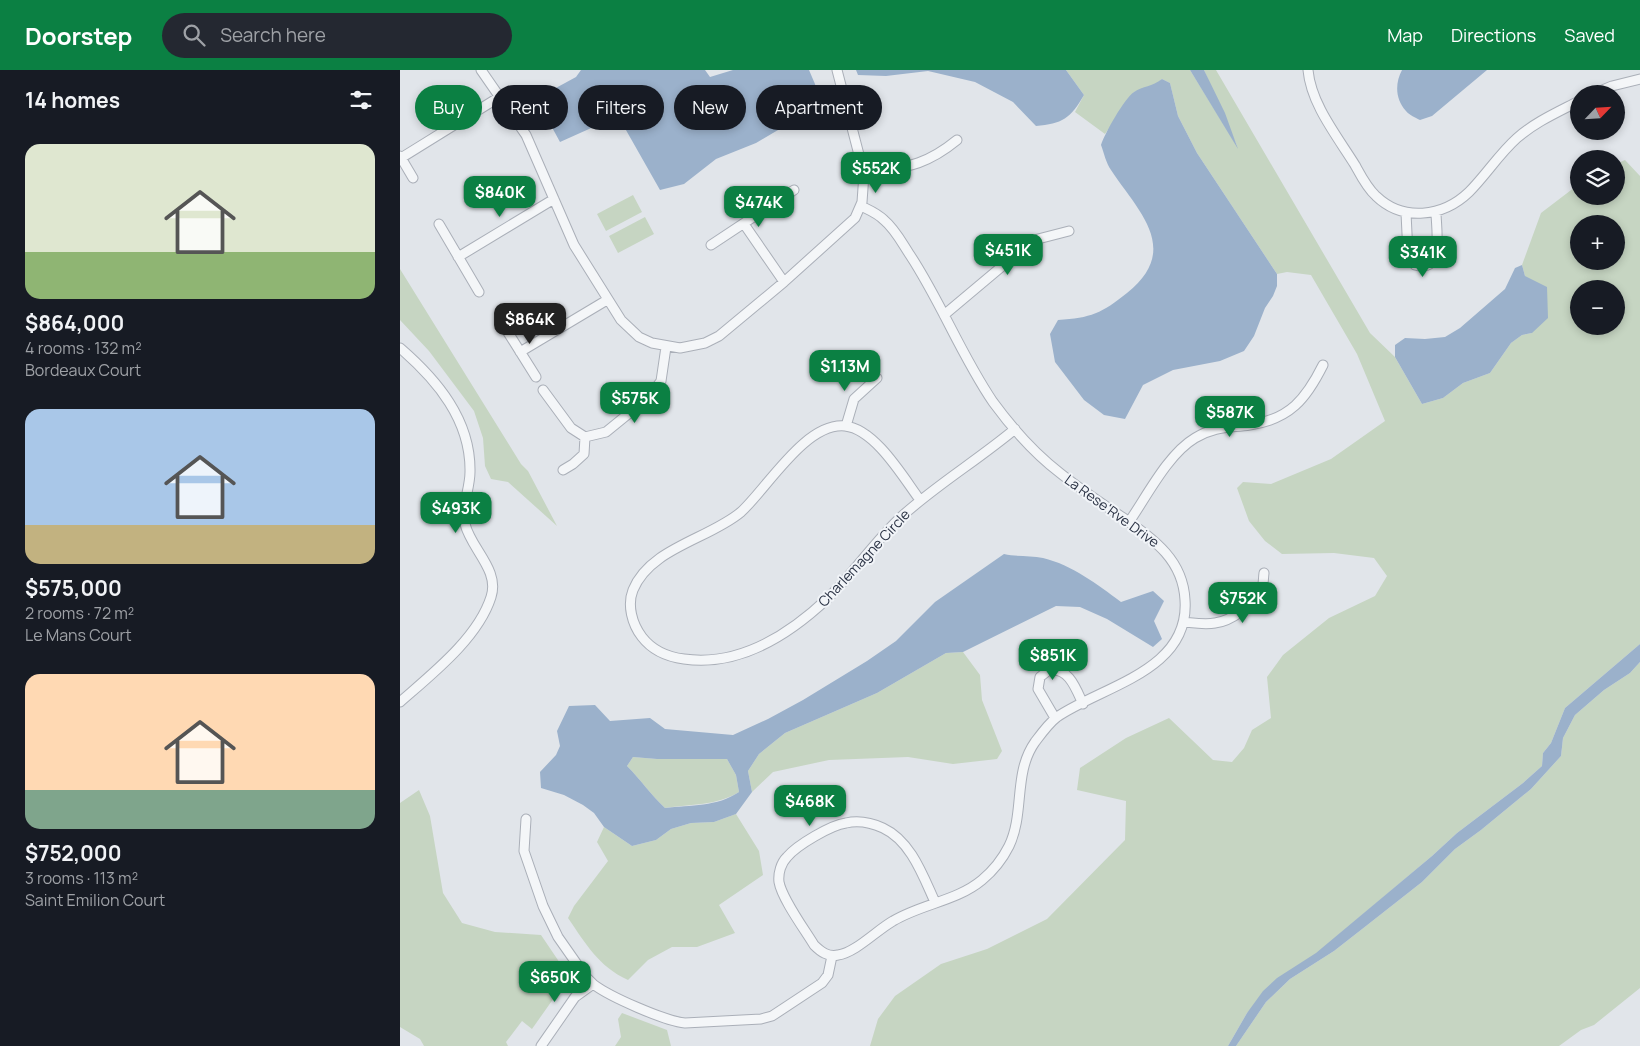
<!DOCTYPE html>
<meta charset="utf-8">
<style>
body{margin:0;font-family:Manrope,sans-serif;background:#242831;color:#f1f3f6;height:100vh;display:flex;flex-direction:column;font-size:19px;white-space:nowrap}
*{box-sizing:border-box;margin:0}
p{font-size:16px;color:#9ea1a6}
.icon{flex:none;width:28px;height:28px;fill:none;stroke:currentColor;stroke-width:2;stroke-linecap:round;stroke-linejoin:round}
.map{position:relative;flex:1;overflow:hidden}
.sheet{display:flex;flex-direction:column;background:#171b24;width:400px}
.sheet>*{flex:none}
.hud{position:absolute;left:15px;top:15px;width:475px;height:45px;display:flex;gap:10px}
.needle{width:32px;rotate:65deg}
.tools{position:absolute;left:1170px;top:15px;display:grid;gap:10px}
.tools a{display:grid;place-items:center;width:55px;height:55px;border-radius:50%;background:#171b24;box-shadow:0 2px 8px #0003;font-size:25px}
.price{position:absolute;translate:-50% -42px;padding:0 11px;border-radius:10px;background:#0b8043;color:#fff;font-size:16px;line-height:32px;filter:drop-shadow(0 1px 2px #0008)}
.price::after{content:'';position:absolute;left:50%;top:30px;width:15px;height:11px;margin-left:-8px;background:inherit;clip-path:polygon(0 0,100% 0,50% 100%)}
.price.current{background:#222;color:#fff}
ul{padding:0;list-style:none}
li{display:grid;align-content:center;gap:10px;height:265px;padding:0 25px}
li span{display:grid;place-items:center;height:155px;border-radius:15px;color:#555}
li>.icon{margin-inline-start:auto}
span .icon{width:90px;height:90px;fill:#fffc;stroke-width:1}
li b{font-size:21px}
h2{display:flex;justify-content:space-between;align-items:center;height:60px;padding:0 25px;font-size:21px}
.pill{padding:0 18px;border-radius:22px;background:#171b24;box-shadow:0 2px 8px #0003;font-size:18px;line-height:45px}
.pill.current{background:#0b8043;color:#fff}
header{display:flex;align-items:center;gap:30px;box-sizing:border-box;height:70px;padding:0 25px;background:#0b8043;color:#fff}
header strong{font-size:24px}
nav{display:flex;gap:28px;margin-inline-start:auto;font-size:18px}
.search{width:350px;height:45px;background:#242831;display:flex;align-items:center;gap:12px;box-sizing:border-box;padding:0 18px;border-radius:28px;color:#9ea1a6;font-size:19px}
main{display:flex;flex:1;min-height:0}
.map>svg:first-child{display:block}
.green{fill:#c6d5c2;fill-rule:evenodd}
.water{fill:#9bb1cb;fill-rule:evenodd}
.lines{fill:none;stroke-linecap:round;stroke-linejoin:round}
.minor-casing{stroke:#aaafb8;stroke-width:11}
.minor{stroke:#f4f6f8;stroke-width:9}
.labels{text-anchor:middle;stroke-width:4;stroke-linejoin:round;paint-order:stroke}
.street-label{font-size:14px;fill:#293143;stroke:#f1f4f8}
</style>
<header>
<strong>Doorstep</strong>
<div class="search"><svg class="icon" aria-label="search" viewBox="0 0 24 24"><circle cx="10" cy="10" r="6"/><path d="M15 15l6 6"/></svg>Search here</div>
<nav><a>Map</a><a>Directions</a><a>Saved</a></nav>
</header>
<main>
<section class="sheet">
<h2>14 homes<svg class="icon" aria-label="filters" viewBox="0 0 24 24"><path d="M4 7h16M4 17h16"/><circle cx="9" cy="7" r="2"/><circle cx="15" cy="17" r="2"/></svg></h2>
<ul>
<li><span style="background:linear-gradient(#dfe7d0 70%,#8fb573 0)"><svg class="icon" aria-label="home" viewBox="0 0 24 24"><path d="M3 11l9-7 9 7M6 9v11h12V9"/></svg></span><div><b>$864,000</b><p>4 rooms · 132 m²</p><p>Bordeaux Court</p></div></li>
<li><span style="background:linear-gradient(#a9c7e8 75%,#c2b280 0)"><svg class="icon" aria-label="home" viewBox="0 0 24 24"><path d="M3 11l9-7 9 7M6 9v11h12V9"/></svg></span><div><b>$575,000</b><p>2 rooms · 72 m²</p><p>Le Mans Court</p></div></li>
<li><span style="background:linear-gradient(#ffd9b3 75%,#7fa58c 0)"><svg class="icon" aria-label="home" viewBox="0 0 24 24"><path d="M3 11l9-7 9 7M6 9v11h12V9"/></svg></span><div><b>$752,000</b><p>3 rooms · 113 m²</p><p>Saint Emilion Court</p></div></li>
</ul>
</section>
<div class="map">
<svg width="1240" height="976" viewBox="0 0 1240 976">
<rect width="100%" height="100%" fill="#e1e5ea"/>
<!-- green -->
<path class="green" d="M666,0H790L837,76L804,0H816L970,263L995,287L1022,334L1043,328L1063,313L1090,303L1111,273L1122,265L1132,263L1125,206L1122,195L1141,143L1179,114V126H1216V94L1225,90L1240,106V574L1165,638L1151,673L1143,683L1142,696L1123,713L1057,763L1032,786L916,884L897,896L847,943L828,976H470L478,949L495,926L541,894L587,879L647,849L725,770L726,731L677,720L680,698L726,668L769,648L813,690L832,692L844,678L852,660L871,648L867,607L883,585L929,548L975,526L987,506L974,488L934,483L882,484L865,471L849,451L837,418L843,412L871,414L931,389L985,351L957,284L911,205L887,202L877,204L797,83L778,46L770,13L762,9L754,16L734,22L705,64L675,42L684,25ZM1179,154H1216V191H1179ZM1179,219H1216V256H1179Z
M233,125L242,142L206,161L197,144Z
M245,147L254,164L218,183L209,166Z
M0,199L121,394L128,401L157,456L108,412L91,409L85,396L83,368L74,341L29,281L0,250Z
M563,582L580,605L582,630L602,681L597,689L553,694L508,687L429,690L373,702L352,722L348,701L359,684L385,663L477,623L546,583Z
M1240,592V918L1194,955L1181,960L1159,976H836L866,932L890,909L934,881L966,856L1022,812L1055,779L1081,760L1131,719L1161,686L1163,668L1175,645L1204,620L1230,603Z
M233,687L257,689H327L336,705L339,722C316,736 291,734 265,738C251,725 241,710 227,696Z
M19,720L30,746L43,823L62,853L95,862L141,865L164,899L161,918L132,959L122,951L106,972L108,976H24L20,969L0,957V733Z
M336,744L359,781L363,805L319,835L335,863L297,877H272L248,890L228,910C198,896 186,874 168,848L174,836L208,791L197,772L204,757L232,776L256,770L271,759L291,753L314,752Z
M222,943L267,960L271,976H215L221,967L218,949Z"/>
<!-- water -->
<path class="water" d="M181,0H305L310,7L333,0H409L415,14L419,33L405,44L356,73L316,89L284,114L260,120L218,46L160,72L142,39L143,25L176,7Z
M456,0H666L684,25C671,48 662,54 636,56L613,32L575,12L528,1L486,6L458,5Z
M790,0H804L825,43L838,79Z
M1002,0H1087L1032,46L1020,50C1016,48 1009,45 1006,41C995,29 995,13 1002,0Z
M762,9L770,13L778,46L797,83L877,204V216L873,226L865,238L854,266L844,281L820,291L773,300L743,315L725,349L704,345L684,330L655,292L650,264L658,250C691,248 702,243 727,223C782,179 738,141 711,100C706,93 704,83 701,75C705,63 724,29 734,22C743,16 752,17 762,9Z
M1122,195L1125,206L1147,217L1148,248L1132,263L1122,265L1111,273L1090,303L1063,313L1043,328L1022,334L995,287V275L1005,268L1025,269L1045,267L1060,258L1105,219L1115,198Z
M604,484C617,487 631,485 643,488C672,495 697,514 721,532L753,521L764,531L754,551L762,569L753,577L707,549L680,537L656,536L563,582L546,583L477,623L385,663L359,684L348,701L352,722L336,744L314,752L291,753L271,759L256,770L232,776L204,757L194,743L183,735L164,725L141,718L140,702L156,685L160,676L157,661L169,636L195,635L210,651L250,648L265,659L333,665L368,649L403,630L467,591L496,571L535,532ZM233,687L257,689H327L336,705L339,722C317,737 291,735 265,738C251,725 241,710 227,696Z
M1240,574V592L1230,603L1204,620L1175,645L1163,668L1161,686L1131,719L1081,760L1055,779L1022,812L966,856L934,881L890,909L866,932L836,976H828L847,943L863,921L877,908L916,883L1032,786L1057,763L1123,713L1142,696L1143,683L1151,673L1165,638Z"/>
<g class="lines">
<defs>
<path id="minor" d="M81,0L126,65L174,175L221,250L239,267L252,273L280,278L305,273L319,266L384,212L455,148L462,132L464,104L437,0
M908,0C911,34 937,66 955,95C961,106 967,118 976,126C1003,152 1043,147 1069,122C1086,105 1099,84 1117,68C1135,52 1158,42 1179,31
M1193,24L1212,16L1240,9
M0,86L13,108
M1,88L101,26
M464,104C504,97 524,97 557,70
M461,136C469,140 477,143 484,150C495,159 502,173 510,185C541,232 561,285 593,332C612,358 634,383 660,403C680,419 701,433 722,447C753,469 783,489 785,530C790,601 702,616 657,647C649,653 641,664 635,672C613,703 625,743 609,776C602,790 594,800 582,810C557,831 521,834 493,851C477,860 455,883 438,885C428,887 421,882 414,875C405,860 382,829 379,812C378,803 381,793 387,787C397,775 431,755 446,753C459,750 472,753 483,758C511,771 523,806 535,832
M1006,143L1008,184L1015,195C1045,204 1036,159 1036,142
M39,154L79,222
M344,154L384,212
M311,175L394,120
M58,187L154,129
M544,245L625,177L638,169L669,161
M104,256L136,307
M0,278C37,310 71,350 70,402C70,419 61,437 65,454C71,479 100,500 91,527C78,568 32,604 0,632
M120,282L207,230
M143,320L171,358L185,367
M446,356L454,329L477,308
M163,400L173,394L184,384L185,367L206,362L249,327L261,311L266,277
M520,430C503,407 475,359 445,356C406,352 368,417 341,442C309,469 250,478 233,520C227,535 232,554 242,567C252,580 268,587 284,589C340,597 390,564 428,528C454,503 474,472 501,447C536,415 578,390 615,359
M729,452C747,426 768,384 795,368C815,356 829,358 850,355C890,349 906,329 923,295
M784,552C794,553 805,555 815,553C832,551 850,536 860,522C864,517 863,510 864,503
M655,648L638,619L640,607L649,600C669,597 676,619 683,634
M126,749L124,781L143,836L158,867L186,907L193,914C210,927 265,951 285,953L361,949L372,946L422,913L428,905L432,886
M141,976L175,927L193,914"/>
</defs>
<!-- minor casing -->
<use href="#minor" class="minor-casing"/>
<!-- minor -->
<use href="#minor" class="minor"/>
</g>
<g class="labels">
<!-- street labels -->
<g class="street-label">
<text transform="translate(712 441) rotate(36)" y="5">La Rese'Rve Drive</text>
<text transform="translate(464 488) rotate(-47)" y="5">Charlemagne Circle</text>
</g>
</g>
</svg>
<div class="tools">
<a><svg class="needle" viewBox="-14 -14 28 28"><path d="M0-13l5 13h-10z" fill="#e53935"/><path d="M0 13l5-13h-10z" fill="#9ea1a6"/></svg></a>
<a><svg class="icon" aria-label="layers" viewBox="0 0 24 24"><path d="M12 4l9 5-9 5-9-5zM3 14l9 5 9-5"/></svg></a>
<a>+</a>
<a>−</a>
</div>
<b class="price" style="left:476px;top:124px">$552K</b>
<b class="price" style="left:100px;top:148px">$840K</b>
<b class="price" style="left:359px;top:158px">$474K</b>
<b class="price" style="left:608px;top:206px">$451K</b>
<b class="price" style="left:1023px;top:208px">$341K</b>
<b class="price current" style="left:130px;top:275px">$864K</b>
<b class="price" style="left:445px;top:322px">$1.13M</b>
<b class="price" style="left:235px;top:354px">$575K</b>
<b class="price" style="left:830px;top:368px">$587K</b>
<b class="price" style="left:56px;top:464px">$493K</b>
<b class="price" style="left:843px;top:554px">$752K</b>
<b class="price" style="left:653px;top:611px">$851K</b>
<b class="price" style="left:410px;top:757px">$468K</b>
<b class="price" style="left:155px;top:933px">$650K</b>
<div class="hud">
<a class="pill current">Buy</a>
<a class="pill">Rent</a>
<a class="pill">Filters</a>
<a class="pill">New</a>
<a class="pill">Apartment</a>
</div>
</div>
</main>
